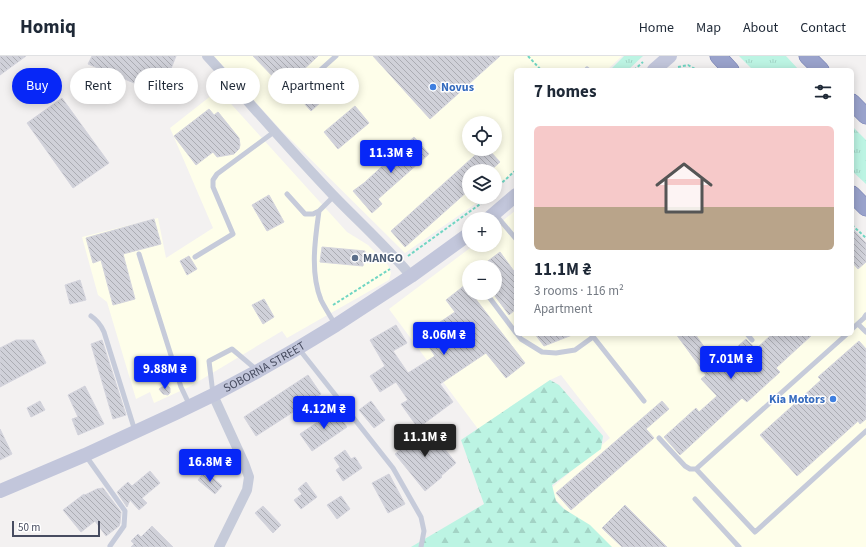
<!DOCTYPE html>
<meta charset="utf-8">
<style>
body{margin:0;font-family:"Source Sans 3",sans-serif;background:#f6f6f7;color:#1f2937;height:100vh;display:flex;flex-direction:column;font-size:15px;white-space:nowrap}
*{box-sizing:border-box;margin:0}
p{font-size:13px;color:#747a83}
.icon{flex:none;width:22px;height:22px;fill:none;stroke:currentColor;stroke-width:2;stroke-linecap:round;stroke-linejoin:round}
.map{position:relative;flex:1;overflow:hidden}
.details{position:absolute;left:514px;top:12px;width:340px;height:268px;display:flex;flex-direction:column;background:#fff;border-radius:6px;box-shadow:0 2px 10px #0003}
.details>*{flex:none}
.banner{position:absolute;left:12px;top:12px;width:380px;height:36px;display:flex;gap:8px}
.controls{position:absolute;left:462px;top:60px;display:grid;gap:8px}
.controls a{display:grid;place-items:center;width:40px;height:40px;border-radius:50%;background:#fff;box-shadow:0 2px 10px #0003;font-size:20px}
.scale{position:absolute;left:12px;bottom:10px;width:88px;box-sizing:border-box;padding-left:4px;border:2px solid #474c60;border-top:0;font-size:11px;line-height:14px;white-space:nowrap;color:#474c60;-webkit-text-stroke:3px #fff;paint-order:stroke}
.price{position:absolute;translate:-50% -34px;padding:0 9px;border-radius:4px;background:#0727f7;color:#fff;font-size:13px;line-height:26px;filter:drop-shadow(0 1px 2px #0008)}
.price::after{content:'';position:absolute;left:50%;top:24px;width:12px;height:9px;margin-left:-6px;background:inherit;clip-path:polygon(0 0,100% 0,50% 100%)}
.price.current{background:#222;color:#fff}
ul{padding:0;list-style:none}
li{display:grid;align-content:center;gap:8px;height:212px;padding:0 20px}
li+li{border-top:1px solid #e0e1e3}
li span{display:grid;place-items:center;height:124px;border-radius:6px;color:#555}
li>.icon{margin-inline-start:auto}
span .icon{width:72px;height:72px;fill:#fffc;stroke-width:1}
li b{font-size:17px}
h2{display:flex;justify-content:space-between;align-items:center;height:48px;padding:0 20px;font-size:17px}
.tag{padding:0 14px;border-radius:18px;background:#fff;box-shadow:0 2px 10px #0003;font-size:14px;line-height:36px}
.tag.current{background:#0727f7;color:#fff}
header{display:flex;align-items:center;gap:24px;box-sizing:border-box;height:56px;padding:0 20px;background:#fff;border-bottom:1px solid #e0e1e3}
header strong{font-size:19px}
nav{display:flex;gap:22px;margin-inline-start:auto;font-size:14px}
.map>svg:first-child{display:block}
.commercial{fill:#fefeea;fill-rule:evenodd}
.grass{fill:url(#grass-tufts)}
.forest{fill:url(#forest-firs)}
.building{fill:url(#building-back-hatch);stroke:#d4d4dd}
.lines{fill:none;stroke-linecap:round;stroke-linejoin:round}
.trunk-casing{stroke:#6f7ab0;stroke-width:17}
.path{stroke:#70d6c3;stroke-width:2;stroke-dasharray:3 2;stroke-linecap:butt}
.service{stroke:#c6cbda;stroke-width:5}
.minor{stroke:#c6cbda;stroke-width:10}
.secondary{stroke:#c2c6db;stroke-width:14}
.trunk{stroke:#99a2cb;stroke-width:16}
.shop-dot{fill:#3f7fe0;stroke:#fff;stroke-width:1.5}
.service-dot{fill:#5c6f8a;stroke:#fff;stroke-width:1.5}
.labels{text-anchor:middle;stroke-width:3;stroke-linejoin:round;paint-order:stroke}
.shop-label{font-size:12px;font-weight:bold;fill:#366cbe;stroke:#fff;text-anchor:start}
.service-label{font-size:12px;font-weight:bold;fill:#4e5e75;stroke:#fff;text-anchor:start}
.street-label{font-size:12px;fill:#474c60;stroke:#fff}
</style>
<header>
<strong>Homiq</strong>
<nav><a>Home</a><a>Map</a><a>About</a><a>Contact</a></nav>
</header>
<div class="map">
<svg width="866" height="491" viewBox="0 0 866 491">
<defs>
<pattern id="grass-tufts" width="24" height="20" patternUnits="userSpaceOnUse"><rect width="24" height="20" fill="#bcf4e3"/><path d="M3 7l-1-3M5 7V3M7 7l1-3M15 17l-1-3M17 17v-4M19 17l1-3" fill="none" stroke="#a3d3c5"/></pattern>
<pattern id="forest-firs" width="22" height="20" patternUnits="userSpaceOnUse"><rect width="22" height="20" fill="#bcf4e3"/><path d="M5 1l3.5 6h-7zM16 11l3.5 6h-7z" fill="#a3d3c5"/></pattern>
<pattern id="building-back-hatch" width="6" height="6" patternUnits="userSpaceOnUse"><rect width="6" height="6" fill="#d0d1d9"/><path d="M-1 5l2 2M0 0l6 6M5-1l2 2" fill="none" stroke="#abacb3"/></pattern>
</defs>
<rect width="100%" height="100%" fill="#f3f1f1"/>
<!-- commercial -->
<path class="commercial" d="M214,0H622L607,14H516V114L495,132V115H469V141H485L405,197L280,73ZM469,67H495V93H469Z
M212,39H223L347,176L368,189L388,209L391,217L389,224L287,282L282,275L189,331L154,347L150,336L136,343L107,246L98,239L82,181L158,162L166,202L213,172L170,72Z
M516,154V278H852V177L866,190V491H600L548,435L610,382L561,319L550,324L478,373L389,253L474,189H495V171ZM469,211H495V237H469Z"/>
<!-- grass -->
<path class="grass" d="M624,0H643L628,14H610Z
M739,0H786L799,14H753Z
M852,70L866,84V128L852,115Z"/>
<!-- forest -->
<path class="forest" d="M550,324L559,329L603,380L601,393L582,407L552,429L556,445L564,453L590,469L612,491H411L484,448L461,384Z"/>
<!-- building -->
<path class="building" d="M0,0H26L0,19Z
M92,0H176L161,38L88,8Z
M253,0H318L284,32Z
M373,0H500L430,63Z
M341,13L348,21L311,55L304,47Z
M62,42L109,107L73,132L27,67Z
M355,50L369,67L338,93L324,76Z
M209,53L214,59L218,56L239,82L240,89L239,93L234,98L217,101L213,96L196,109L174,80Z
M414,81L429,98L378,143L382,148L372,157L353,135L364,127Z
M482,93H488L500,106L490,115H469V134L405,191L391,175Z
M269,139L284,166L267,175L252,149Z
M154,163L161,188L123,198L135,243L113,249L101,204L93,207L86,182Z
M852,172L866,187V206L858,213L852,206Z
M322,191L365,195L363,210L320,206Z
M500,196L516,218V253L509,259L495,240V211H480Z
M189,200L197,213L187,219L180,205Z
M80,224L86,244L70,248L65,229Z
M465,229L469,235V237H471L525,307L506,322L486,297L440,328L453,346L418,372L401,348L408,344L396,326L380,336L370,320L385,310L370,284L396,269L407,287L393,295L408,317L435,300L421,279L455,256L446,244Z
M264,243L274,261L263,268L252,249Z
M535,278H572V279L544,290Z
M676,278H695L717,309L746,283L756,293L772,278H813L776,312L780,316L747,346L742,342L680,399L664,381L696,352L699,356L717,340L701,323L706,319Z
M16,284H34L46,307L0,331V292Z
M102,284L126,359L113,363L91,288Z
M859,285L866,293V363L860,368L858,365L797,420L760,379L821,324L818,321Z
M308,319L321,338L256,380L244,361Z
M165,329L168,330L170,332V337L168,339L163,338L159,333Z
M85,330L104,368L78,379L72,363L78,361L68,339Z
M40,345L45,354L31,361L27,352Z
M371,345L385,364L374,372L359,354Z
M662,345L669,353L646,373L654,382L571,454L556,437Z
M335,354L347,371L312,395L300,378Z
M425,369L456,407L441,420L442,421L425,435L395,398L410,386L408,383Z
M0,373L12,398L0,404Z
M345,394L351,403L355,401L362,412L343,425L336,414L340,411L334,402Z
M150,415L160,427L142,442L147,447L139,454L130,444L127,451L117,436L128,426L132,430Z
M205,415L222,430L215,438L198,424Z
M389,418L405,448L388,457L372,427Z
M306,426L317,441L301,453L294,444L302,438L298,433Z
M103,432L121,456L120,467L119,470L106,480L95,465L81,476L63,454L84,438L85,439L97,433Z
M341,440L350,453L337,463L327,449Z
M625,449L667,491H622L602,472Z
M263,450L281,469L273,477L255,457Z
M152,470L173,491H131L134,488L131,485L138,478L141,481Z"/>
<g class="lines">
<defs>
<path id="trunk" d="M718,0L731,14
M807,0L821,14
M852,46L866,60
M852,138L866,152"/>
</defs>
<!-- trunk casing -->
<use href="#trunk" class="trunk-casing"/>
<!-- path -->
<path class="path" d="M528,0L541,14
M678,11L688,9L697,14
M634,14L643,6
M495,133L516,114
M852,169L866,182
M408,200L483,146L487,141
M333,249L390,213"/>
<!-- service -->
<path class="service" d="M587,13L588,14
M288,43L336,0
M287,138L305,158H313L319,155L334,140
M319,155C315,183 310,217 321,244C325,252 330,260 335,268
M495,158L516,183
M139,198L181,331L190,350
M195,201L233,178L213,131V124L217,118L274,76
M486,237L516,277
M91,260C97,264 101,269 104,276L135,375
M858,268L866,276
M852,273L864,262L866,259
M517,278L521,283L542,296L556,297L575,294L593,281
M591,278L644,345
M747,278L752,284
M299,293L393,412L421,461L424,475L421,491
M213,338L209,305L232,293L257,314
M659,382L685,410L690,413H696L755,476L866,375
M86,400L125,455L124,470L110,490
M696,413L847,278
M695,443L739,491"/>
<!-- minor -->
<path class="minor" d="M207,0C249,46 290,94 333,139C359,166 387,191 411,220
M213,339L244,407L249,421L247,434L219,491"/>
<!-- secondary -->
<g class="secondary">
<path d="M654,14L670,0"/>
<path d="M488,163L516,139"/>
<path id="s1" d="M0,435L85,399L176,357L213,339L258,315L298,292L336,269L411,220L469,178"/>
</g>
<!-- trunk -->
<use href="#trunk" class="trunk"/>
</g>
<!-- markers -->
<g class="shop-dot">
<circle cx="433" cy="31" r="4"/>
<circle cx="833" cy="343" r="4"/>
</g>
<circle class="service-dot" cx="355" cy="202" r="4"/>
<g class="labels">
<!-- shop labels -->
<g class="shop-label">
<text x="441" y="35">Novus</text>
<text x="825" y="347" text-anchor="end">Kia Motors</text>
</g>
<!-- service labels -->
<g class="service-label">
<text x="363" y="206">MANGO</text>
</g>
<!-- street labels -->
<g class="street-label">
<text dy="4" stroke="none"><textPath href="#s1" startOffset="292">SOBORNA STREET</textPath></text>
</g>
</g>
</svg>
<div class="controls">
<a><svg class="icon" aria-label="locate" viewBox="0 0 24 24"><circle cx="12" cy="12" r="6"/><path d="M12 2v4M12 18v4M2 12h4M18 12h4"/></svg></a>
<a><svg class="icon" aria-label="layers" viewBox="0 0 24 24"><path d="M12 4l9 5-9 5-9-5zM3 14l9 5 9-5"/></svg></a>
<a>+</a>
<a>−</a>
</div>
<div class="scale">50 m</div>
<b class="price" style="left:391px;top:118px">11.3M ₴</b>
<b class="price" style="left:444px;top:300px">8.06M ₴</b>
<b class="price" style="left:731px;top:324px">7.01M ₴</b>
<b class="price" style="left:165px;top:334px">9.88M ₴</b>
<b class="price" style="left:324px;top:374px">4.12M ₴</b>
<b class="price current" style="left:425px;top:402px">11.1M ₴</b>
<b class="price" style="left:210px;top:427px">16.8M ₴</b>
<div class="banner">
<a class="tag current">Buy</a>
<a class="tag">Rent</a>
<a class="tag">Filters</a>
<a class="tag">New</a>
<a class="tag">Apartment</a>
</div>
<section class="details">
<h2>7 homes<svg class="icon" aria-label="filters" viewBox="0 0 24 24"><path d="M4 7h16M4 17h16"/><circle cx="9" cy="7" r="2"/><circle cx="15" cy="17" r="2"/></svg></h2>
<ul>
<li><span style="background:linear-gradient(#f6c9c9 65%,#b9a48a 0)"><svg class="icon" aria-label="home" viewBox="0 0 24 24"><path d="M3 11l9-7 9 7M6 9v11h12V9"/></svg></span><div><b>11.1M ₴</b><p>3 rooms · 116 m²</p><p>Apartment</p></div></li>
</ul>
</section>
</div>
